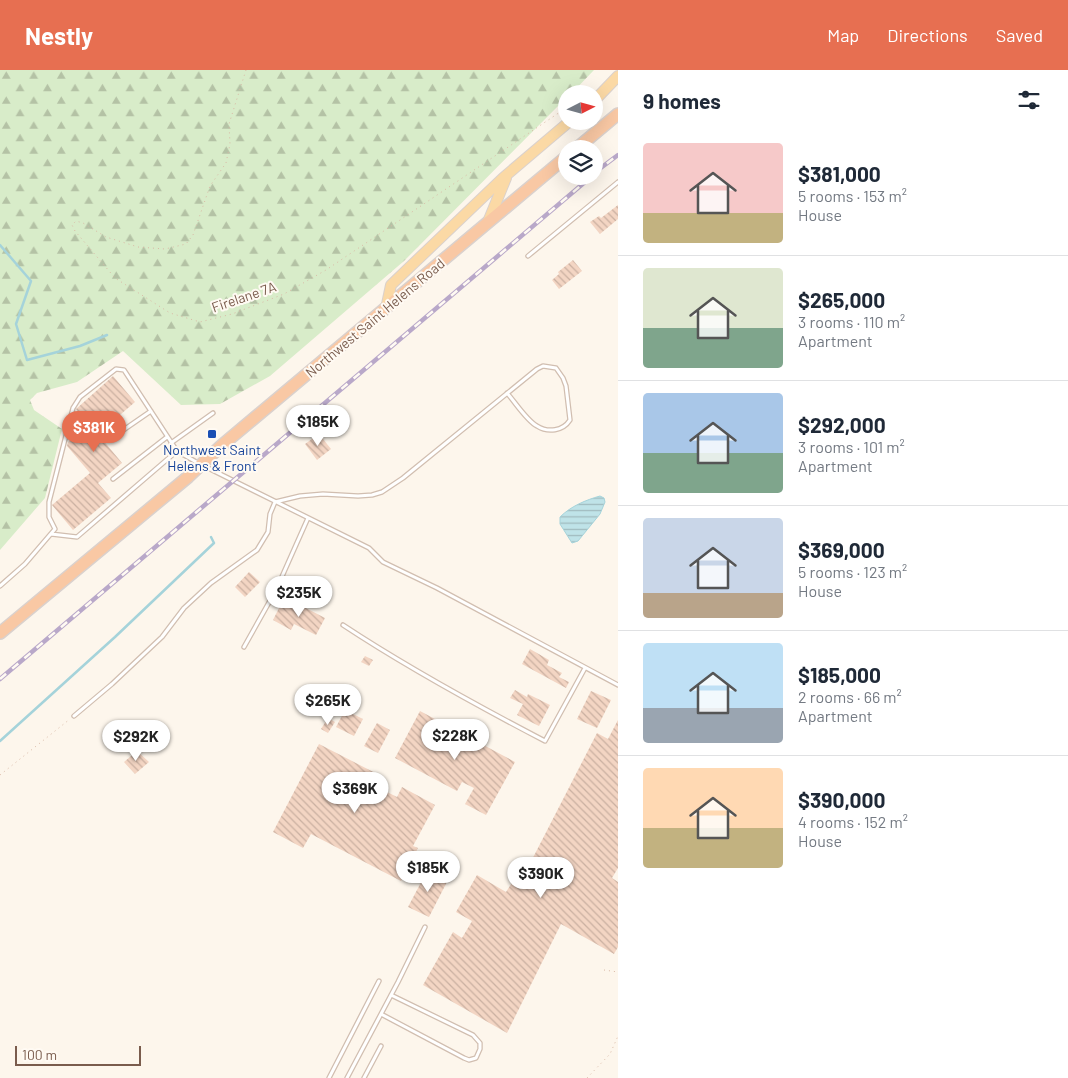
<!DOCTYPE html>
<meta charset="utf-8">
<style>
body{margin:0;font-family:Barlow,sans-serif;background:#f2f2f3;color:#1f2937;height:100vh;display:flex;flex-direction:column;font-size:19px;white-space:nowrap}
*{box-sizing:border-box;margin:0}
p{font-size:16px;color:#747a83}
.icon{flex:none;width:28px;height:28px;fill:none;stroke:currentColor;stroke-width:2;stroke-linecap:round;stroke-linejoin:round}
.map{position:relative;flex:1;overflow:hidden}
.sheet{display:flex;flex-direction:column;background:#fff;width:450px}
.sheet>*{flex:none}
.needle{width:32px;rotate:84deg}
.controls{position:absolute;left:558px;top:15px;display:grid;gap:10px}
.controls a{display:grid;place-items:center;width:45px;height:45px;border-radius:50%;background:#fff;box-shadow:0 5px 20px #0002;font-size:25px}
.scale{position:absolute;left:15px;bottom:12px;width:126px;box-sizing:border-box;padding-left:5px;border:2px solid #7a5c4d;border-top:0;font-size:14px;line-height:18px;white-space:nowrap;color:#7a5c4d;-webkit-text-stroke:4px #fffaf3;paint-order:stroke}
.price{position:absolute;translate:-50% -42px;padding:0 11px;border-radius:18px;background:#fff;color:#222;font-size:16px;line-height:32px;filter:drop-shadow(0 1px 2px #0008)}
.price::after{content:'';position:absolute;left:50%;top:30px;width:15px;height:11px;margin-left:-8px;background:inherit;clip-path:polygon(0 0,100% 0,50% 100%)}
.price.on{background:#e76f51;color:#fff}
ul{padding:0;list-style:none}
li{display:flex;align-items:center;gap:15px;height:125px;padding:0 25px}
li+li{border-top:1px solid #e0e1e3}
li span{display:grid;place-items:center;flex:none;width:140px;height:100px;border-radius:5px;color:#555}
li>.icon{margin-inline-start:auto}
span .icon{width:60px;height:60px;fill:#fffc;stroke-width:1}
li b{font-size:21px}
h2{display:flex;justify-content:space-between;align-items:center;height:60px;padding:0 25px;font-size:21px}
header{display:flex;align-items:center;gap:30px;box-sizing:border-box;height:70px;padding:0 25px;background:#e76f51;color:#fff}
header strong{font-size:24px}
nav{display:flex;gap:28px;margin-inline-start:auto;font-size:18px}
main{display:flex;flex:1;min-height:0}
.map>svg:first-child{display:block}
.forest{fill:url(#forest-firs)}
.water{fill:url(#water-rules);stroke:#a5d3da}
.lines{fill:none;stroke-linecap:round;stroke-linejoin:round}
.stream{stroke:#a5d3da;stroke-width:2.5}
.building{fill:url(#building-back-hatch)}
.service-casing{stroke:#d1beb0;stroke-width:5.5}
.primary-casing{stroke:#dad1cd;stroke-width:12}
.trunk-casing{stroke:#dad1cd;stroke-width:14}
.path{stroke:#d9b8a5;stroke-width:1;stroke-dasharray:1 4;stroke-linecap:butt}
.service{stroke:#fff;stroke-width:3}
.primary{stroke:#fbd9a5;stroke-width:10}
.trunk{stroke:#f9c8a4;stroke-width:11}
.rail-casing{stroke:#b9a8c9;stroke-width:4.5}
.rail{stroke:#fffaf3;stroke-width:2.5;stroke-dasharray:8;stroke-linecap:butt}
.transit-dot{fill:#1a4fb4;stroke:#fffaf3;stroke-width:2}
.labels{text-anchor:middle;stroke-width:4;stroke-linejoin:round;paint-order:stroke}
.street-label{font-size:14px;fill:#7a5c4d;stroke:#fffaf3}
.transit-label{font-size:14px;fill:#164399;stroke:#fffaf3}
</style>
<header>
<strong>Nestly</strong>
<nav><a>Map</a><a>Directions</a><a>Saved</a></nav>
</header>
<main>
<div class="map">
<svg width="618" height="1008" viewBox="0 0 618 1008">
<defs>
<pattern id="forest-firs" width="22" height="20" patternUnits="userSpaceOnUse" patternTransform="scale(1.25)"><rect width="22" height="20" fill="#d8ecc9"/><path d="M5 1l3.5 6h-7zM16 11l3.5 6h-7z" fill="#b4c2a5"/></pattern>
<pattern id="water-rules" width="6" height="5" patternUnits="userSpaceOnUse" patternTransform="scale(1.25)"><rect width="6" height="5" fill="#bfe3e8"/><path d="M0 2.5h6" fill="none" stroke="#a0bbbe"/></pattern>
<pattern id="building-back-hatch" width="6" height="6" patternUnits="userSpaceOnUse" patternTransform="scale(1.25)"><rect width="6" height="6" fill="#f3d5c3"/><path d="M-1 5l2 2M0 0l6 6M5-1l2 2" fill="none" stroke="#cab0a1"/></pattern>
</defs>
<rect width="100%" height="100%" fill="#fdf6ec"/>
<!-- forest -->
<path class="forest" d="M0,0H594L571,24H566V28L404,191L270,306L220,334L181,335L123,281L77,312L37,323L30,330L34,340L62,359L45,428L0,480Z"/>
<!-- water -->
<path class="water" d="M600,426L604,428L605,432L600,444L578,471L572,473L560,454V447C571,436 586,430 600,426Z"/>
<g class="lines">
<!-- stream -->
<path class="stream" d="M0,175L31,211L16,254L27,290L80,276L107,265
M0,671L115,567L214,473L211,467"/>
</g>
<!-- building -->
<path class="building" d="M618,135V149L600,164L590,152L599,146L601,148Z
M573,190L582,201L559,219L552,210L559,204L558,202Z
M113,306L135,332L98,364L122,393L98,413L111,428L73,460L52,435L90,403L67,376L68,372L89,354L76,339Z
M319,364L331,379L317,390L305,374Z
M249,502L260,512L245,527L235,517Z
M282,532L295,539L298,534L325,548L316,565L294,554L291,560L273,550Z
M530,579L549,590L547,595L562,603L559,607L569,612L566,618L522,594Z
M365,586L373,590L369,596L361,592Z
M515,620L527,627L528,624L550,635L539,656L517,645L523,634L510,628Z
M591,621L611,630L597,658L577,649Z
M345,640L363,649L354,666L336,657Z
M420,641L515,692L486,745L465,734L474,718L462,712L457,721L395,688Z
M328,648L335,652L328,663L321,659Z
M618,650V798L612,808L618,812V877L614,884L561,854L507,963L423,915L453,862L462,868L472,851L456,842L477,805L506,822L515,808L521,811L597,663L608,669Z
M377,653L390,660L378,683L364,676Z
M319,674L383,707L377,717L397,727L402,717L435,735L413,776L418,778L401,811L311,764L303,778L273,762Z
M137,681L149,692L135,704L124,692Z
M428,799L448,810L429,847L408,837Z"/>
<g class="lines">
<defs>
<path id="service" d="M528,186L618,112
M122,361L151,341
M171,373L213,343
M204,396L369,478L383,492L437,518L618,615
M113,409L167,367
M51,464L77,467L177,381L198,393
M0,516L25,494L55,459L49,447V432L73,338L80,327L116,299L124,300L177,381
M343,555C408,598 476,635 545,671L585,598
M244,577L276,520L308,448
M74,646L112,614L162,567L184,538L211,513L257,480L268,462L270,444L275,432L300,426L323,424L358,426L372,425L382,422L403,408L537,299L543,296L556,298L563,308L566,316L570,350C563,361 548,363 537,356C527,351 515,332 507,323
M381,944L464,988L469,990L476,988L480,979V973L473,965L391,925
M329,1008L379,911
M347,1008L398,912L425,857
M364,1008L381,976"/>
<path id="primary" d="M594,31L618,6
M488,152L506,108
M386,239L391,215L503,108L570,51"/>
<path id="trunk" d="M576,79L618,44
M0,563L188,407L221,376L566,87"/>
</defs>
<!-- service casing -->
<use href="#service" class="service-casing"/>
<!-- primary casing -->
<use href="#primary" class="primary-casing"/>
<!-- trunk casing -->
<use href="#trunk" class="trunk-casing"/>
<!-- path -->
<path class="path" d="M246,0L229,54L230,74L226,93L210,116L193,165L186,174L165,179L138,177L106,167L83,153L76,151L72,155L75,161L115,208L170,243L200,252L232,244L284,224L326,200L566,38
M0,705L70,649
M604,900L618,902
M587,1008L610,984L618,966"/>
<!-- service -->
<use href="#service" class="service"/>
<!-- primary -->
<use href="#primary" class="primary"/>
<!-- trunk -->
<use href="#trunk" class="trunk"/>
<defs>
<path id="rail" d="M594,103L618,85
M0,609L592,106"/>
</defs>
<!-- rail casing -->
<use href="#rail" class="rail-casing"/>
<!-- rail -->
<use href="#rail" class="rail"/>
</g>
<!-- markers -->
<rect class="transit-dot" x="207" y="359" width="10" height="10" rx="2.5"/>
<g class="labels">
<!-- street labels -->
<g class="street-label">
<text transform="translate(244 227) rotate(-19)" y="5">Firelane 7A</text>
<text transform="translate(375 248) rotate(-40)" y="5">Northwest Saint Helens Road</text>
</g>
<!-- transit labels -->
<g class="transit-label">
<text x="212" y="385">Northwest Saint<tspan x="212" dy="16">Helens &amp; Front</tspan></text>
</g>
</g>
</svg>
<div class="controls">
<a><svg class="needle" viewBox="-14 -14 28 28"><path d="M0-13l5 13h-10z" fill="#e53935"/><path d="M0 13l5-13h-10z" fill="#747a83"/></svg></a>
<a><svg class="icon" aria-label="layers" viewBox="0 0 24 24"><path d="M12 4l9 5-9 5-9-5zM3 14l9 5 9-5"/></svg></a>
</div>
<div class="scale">100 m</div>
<b class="price" style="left:318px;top:377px">$185K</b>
<b class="price on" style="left:94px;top:383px">$381K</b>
<b class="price" style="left:299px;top:548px">$235K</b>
<b class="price" style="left:328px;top:656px">$265K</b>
<b class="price" style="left:455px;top:691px">$228K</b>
<b class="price" style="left:136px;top:692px">$292K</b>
<b class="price" style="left:355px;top:744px">$369K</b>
<b class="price" style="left:428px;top:823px">$185K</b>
<b class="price" style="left:541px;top:829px">$390K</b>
</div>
<section class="sheet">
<h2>9 homes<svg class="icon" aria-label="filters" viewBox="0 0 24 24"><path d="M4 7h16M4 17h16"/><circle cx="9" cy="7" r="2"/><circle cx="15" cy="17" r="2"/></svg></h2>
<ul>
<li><span style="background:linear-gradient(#f6c9c9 70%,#c2b280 0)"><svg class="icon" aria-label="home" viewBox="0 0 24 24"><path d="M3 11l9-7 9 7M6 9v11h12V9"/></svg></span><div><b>$381,000</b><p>5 rooms · 153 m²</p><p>House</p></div></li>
<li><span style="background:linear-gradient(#dfe7d0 60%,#7fa58c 0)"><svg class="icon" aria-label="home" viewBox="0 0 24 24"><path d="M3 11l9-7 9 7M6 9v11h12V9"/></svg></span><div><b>$265,000</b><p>3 rooms · 110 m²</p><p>Apartment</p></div></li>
<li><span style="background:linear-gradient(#a9c7e8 60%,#7fa58c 0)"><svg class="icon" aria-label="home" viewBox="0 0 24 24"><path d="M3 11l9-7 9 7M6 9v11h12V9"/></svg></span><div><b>$292,000</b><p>3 rooms · 101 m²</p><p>Apartment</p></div></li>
<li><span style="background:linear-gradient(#c9d6e8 75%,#b9a48a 0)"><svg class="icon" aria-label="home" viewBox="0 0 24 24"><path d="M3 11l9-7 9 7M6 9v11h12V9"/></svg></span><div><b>$369,000</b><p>5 rooms · 123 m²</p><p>House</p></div></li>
<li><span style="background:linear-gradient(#bfe0f5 65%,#9aa5b1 0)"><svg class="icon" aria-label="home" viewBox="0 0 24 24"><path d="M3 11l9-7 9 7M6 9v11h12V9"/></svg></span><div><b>$185,000</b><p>2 rooms · 66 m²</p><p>Apartment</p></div></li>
<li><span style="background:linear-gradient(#ffd9b3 60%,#c2b280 0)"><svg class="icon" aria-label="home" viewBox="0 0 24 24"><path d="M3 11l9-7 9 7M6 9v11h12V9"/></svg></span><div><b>$390,000</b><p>4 rooms · 152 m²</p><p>House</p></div></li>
</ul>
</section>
</main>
